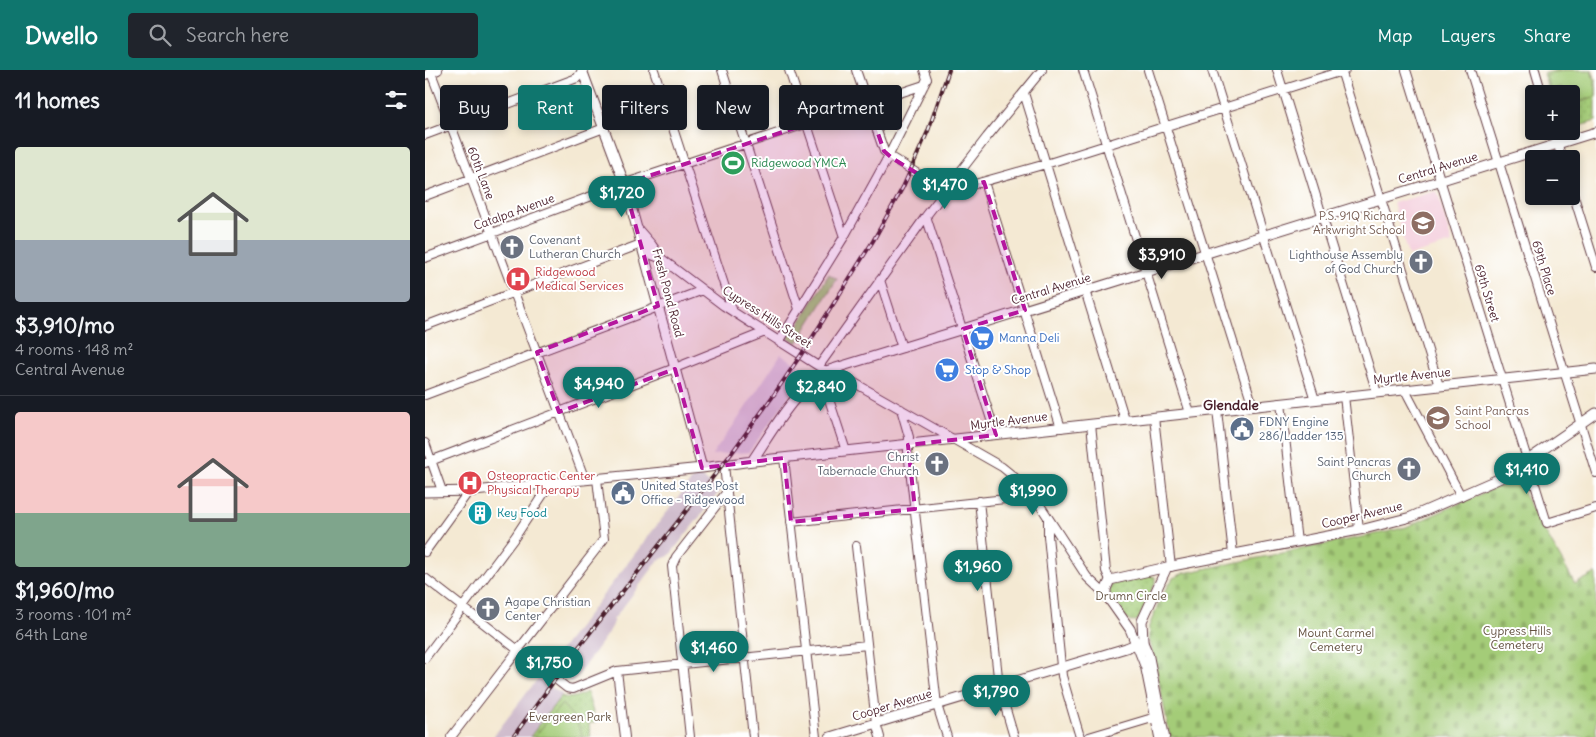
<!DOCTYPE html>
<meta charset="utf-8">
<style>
body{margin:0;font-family:Delius,sans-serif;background:#20242c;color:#f1f3f6;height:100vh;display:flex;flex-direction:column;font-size:19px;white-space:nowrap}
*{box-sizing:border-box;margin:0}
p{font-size:16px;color:#9ea1a6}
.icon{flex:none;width:28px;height:28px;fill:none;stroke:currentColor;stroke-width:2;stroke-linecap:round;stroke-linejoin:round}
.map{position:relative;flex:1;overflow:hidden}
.side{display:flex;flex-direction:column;background:#171b24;width:425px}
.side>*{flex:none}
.hud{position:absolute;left:15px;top:15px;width:475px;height:45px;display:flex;gap:10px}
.fabs{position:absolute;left:1100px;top:15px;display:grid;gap:10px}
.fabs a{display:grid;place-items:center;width:55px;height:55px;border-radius:5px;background:#171b24;box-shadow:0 2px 8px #0003;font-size:25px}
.price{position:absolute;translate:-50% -42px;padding:0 11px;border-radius:18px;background:#0f766e;color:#fff;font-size:16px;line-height:32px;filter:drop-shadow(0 1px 2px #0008)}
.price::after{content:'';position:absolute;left:50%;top:30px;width:15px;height:11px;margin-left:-8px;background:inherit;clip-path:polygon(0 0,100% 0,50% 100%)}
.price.active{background:#222;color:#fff}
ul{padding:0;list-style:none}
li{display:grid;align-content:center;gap:10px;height:265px;padding:0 15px}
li+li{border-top:1px solid #363941}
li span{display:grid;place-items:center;height:155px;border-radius:5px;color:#555}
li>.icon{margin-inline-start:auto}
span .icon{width:90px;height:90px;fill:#fffc;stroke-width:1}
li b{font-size:21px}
h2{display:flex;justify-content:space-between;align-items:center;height:60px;padding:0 15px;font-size:21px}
.tag{padding:0 18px;border-radius:5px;background:#171b24;box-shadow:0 2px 8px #0003;font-size:18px;line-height:45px}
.tag.active{background:#0f766e;color:#fff}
header{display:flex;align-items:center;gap:30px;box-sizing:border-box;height:70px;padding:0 25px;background:#0f766e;color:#fff}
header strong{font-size:24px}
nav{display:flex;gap:28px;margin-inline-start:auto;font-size:18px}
.search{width:350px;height:45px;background:#20242c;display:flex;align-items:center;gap:12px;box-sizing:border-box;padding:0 18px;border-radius:5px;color:#9ea1a6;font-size:19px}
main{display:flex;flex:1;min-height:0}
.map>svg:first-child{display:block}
.built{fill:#f4cfdd}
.industrial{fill:#d0bdcd}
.cemetery{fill:url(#cemetery-stones);stroke:#777652}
.park{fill:url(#park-dots);stroke:#777652}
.garden{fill:#a4cc78;stroke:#777652}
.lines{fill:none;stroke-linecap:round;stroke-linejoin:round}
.minor-casing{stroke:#643d44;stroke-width:10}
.major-casing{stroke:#643d44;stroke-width:11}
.minor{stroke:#fff;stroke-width:8}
.major{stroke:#fff;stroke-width:9}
.rail-casing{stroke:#4a1f2b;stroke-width:4}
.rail{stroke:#fff;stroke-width:2;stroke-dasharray:5.5;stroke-linecap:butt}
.marked{fill:#b5179e;fill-opacity:0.2;stroke:#b5179e;stroke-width:4;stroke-dasharray:10 6;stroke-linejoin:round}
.labels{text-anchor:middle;stroke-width:4;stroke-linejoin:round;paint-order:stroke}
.leisure-label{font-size:12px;fill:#27864d;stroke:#fff;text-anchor:start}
.street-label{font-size:12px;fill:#4a1f2b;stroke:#fff}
.education-label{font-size:12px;fill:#785e54;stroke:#fff;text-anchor:end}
.worship-label{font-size:12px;fill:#5b616d;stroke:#fff;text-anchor:end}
.health-label{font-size:12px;fill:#be3a42;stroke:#fff;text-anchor:start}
.shop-label{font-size:12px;fill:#366cbe;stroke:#fff;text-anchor:start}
.service-label{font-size:12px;fill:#4e5e75;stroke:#fff;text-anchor:start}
.culture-label{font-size:12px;fill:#0d838f;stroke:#fff;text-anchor:start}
.park-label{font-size:12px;fill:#655342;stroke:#fff}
.neighbourhood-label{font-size:14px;font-weight:bold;fill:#4a1f2b;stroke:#fff}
</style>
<header>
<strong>Dwello</strong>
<div class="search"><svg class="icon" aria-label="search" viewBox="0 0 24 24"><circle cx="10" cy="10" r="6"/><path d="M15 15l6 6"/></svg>Search here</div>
<nav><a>Map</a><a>Layers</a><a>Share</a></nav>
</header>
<main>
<section class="side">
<h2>11 homes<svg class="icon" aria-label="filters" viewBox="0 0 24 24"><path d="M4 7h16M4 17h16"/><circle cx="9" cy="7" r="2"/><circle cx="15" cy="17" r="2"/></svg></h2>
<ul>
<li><span style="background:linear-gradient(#dfe7d0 60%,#9aa5b1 0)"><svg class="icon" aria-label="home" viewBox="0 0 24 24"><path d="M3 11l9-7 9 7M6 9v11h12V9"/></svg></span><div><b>$3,910/mo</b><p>4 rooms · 148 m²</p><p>Central Avenue</p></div></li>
<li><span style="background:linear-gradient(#f6c9c9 65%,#7fa58c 0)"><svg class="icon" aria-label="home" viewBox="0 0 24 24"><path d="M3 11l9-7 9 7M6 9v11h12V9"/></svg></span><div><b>$1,960/mo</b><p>3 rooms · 101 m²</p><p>64th Lane</p></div></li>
</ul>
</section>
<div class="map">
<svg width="1171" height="667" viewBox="0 0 1171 667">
<defs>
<pattern id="cemetery-stones" width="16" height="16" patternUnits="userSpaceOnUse" patternTransform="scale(1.25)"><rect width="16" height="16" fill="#a4cc78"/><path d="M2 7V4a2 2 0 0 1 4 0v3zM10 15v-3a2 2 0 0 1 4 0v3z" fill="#8faf68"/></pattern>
<pattern id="park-dots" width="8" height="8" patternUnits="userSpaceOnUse" patternTransform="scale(1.25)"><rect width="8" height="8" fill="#a4cc78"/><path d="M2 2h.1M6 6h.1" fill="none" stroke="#8faf68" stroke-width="1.8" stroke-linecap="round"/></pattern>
</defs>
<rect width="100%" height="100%" fill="#fff"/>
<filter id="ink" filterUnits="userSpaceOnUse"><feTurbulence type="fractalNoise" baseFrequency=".02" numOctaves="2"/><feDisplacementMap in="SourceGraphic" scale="10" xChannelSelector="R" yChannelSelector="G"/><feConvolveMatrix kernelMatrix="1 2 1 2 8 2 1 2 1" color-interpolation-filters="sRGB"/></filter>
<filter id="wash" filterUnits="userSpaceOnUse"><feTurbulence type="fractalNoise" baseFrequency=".0096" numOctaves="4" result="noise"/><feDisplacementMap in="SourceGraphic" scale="20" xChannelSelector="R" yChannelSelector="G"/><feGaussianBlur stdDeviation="1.12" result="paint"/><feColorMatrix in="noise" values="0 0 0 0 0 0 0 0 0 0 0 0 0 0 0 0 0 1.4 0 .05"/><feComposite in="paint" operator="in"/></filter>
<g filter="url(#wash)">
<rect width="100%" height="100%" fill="#f4e9d3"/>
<!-- built -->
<path class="built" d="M1012,121L1027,173L983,186L968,133Z"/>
<!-- industrial -->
<path class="industrial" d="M356,284L382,301L324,382L287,385L313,349Z
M269,407H277L294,422L244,486L234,490L188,550V555L185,560L147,613L125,594Z
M114,607L125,617L137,624L136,626L105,667H68Z"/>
<!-- cemetery -->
<path class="cemetery" d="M1090,409L1150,514L1171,503V667H745L731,597L723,569L724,556L736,528L748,508L759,503L961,462L981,457Z"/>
<!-- park -->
<path class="park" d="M1132,0H1167L1171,12V51L1146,59V24H1125L1118,4Z
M722,504L730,507V514L713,550L706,552L703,550L684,522L685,515Z
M162,622L171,652L164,654L166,667H105L136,626C146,630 153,626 162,622Z"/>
<!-- garden -->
<path class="garden" d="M1139,0H1166L1171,18V26L1146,35V24H1128L1137,21L1136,17L1126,20L1121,6Z
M404,204L412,209L372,273L362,267L364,262L368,264Z
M137,634L151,650L158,667H109Z"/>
</g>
<g filter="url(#ink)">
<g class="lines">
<defs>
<path id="minor" d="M5,0L160,410
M229,0L308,242
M297,0L374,239
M364,0L419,167
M431,0L459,81L467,88L521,121
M658,0L765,343
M723,0L828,336
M787,0L890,330
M852,0L952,323
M916,0L1014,316
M981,0L1122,453L1171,438
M1045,0L1171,403
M1110,0L1117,24
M0,5L13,0
M599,23L700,350
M1129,61L1137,89
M0,65L152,8L158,0
M559,112L636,358
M1146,117L1171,197
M521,121H525L621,94L920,0
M0,126L179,58
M501,146L571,365
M213,159L227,175L237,189L299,236L401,301L414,304L577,397L599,415L609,426L662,507L681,525
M0,188L207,111L499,15
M455,210L477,278
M0,256L216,174L227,185L237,189
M354,272L419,167L461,91L502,9L499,0
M394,296L501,146L562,67L617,0
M401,301L398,311L421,381
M980,320L1036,426
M0,325L278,220
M919,326L934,459
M856,333L872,472
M476,339L484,367L483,381L512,635L522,667
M792,340L808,484
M729,347L746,497
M666,354L681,501L685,510
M0,373L17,421
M359,388L391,667
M0,393L250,298L340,262
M299,395L328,667
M554,431L574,616L589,667
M623,448V466L637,606L655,667
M366,452L609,426
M431,476L451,653L455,667
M0,482L44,421
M0,508L142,618L148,619L192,601L442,575
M718,571L724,585L740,667
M711,574L720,597L734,667
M0,588L90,467L121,420V413
M192,601L200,667
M26,667L179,469L172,409
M265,667L247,496L251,487L301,423
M664,667L734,646"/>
<path id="major" d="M157,0L201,118L277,398
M327,391C348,360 369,321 401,301L538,259L1171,62
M0,422L49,421L277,398L320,392L1171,299
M711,574L705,559L681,525V519L685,510L742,497L939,459L986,447L1078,407L1171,343
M405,667L701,578L718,571L717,551L742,497"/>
</defs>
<!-- minor casing -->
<use href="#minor" class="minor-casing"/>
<!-- major casing -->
<use href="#major" class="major-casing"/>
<!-- minor -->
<use href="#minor" class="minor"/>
<!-- major -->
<use href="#major" class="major"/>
<defs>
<path id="rail" d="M88,667L153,578L306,384L348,326L382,276L448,171L478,117L503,61L524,0"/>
</defs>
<!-- rail casing -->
<use href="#rail" class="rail-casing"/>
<!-- rail -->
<use href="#rail" class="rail"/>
</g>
</g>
<!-- marked area -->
<path class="marked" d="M443,34L459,81L467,88L521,121L559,112L600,240L538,259L571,365L483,375L490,439L366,452L359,388L277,398L250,299L134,342L112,282L233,236L199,114Z"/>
<!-- icons -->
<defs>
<symbol id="stadium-disc" viewBox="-11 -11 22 22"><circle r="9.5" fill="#2e9e5b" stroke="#fff"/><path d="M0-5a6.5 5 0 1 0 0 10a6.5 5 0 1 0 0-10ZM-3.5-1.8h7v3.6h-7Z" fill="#fff"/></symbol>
<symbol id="school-disc" viewBox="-11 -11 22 22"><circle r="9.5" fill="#8d6e63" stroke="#fff"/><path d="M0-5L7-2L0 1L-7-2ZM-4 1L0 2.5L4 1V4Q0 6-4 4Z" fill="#fff"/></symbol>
<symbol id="church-disc" viewBox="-11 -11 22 22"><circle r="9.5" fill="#6b7280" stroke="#fff"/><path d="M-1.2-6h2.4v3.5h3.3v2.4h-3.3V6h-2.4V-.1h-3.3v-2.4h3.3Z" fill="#fff"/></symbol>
<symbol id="hospital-disc" viewBox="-11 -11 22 22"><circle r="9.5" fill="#e0444e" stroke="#fff"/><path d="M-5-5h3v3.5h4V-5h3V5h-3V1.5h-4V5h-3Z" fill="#fff"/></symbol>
<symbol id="supermarket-disc" viewBox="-11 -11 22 22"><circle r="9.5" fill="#3f7fe0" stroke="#fff"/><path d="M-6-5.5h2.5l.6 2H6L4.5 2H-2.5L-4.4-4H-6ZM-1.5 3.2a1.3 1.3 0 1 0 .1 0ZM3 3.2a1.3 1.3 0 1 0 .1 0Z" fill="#fff"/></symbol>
<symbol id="civic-disc" viewBox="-11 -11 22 22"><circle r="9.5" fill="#5c6f8a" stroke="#fff"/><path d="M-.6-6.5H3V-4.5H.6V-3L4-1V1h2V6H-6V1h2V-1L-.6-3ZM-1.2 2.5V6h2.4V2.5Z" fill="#fff"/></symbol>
<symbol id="building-disc" viewBox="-11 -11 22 22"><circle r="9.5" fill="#0f9aa8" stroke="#fff"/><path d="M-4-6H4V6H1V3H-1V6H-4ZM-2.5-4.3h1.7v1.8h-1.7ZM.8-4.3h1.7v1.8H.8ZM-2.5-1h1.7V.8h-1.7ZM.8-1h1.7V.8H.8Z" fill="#fff"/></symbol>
</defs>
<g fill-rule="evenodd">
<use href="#stadium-disc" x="294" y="79" width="28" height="28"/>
<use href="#school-disc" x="984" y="139" width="28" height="28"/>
<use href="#church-disc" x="73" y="163" width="28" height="28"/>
<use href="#church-disc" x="982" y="178" width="28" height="28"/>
<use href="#hospital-disc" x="79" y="195" width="28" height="28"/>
<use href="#supermarket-disc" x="543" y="254" width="28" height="28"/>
<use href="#supermarket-disc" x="508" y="286" width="28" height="28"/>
<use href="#school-disc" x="999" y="334" width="28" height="28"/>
<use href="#civic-disc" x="803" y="345" width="28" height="28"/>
<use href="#church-disc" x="498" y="380" width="28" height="28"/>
<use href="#church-disc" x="970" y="385" width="28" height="28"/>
<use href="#hospital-disc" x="31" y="399" width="28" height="28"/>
<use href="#civic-disc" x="184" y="409" width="28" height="28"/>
<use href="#building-disc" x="41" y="429" width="28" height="28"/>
<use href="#church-disc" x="49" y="525" width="28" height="28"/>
</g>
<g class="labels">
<!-- leisure labels -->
<g class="leisure-label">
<text x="326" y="97">Ridgewood YMCA</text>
</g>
<!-- street labels -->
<g class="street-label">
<text transform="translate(1013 98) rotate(-17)" y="4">Central Avenue</text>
<text transform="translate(56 103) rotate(69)" y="4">60th Lane</text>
<text transform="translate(89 142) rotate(-20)" y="4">Catalpa Avenue</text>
<text transform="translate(1119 198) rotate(73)" y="4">69th Place</text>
<text transform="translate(626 219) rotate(-17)" y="4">Central Avenue</text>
<text transform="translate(243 223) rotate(75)" y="4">Fresh Pond Road</text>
<text transform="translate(1062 223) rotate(73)" y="4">69th Street</text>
<text transform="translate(342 247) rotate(33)" y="4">Cypress Hills Street</text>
<text transform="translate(987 306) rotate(-6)" y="4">Myrtle Avenue</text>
<text transform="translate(584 351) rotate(-7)" y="4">Myrtle Avenue</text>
<text transform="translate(937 445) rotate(-13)" y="4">Cooper Avenue</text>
<text transform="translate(467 635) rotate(-17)" y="4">Cooper Avenue</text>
</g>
<!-- education labels -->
<g class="education-label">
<text x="980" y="150">P.S. 91Q Richard<tspan x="980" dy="14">Arkwright School</tspan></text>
<text x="1030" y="345" text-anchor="start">Saint Pancras<tspan x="1030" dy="14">School</tspan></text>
</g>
<!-- worship labels -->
<g class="worship-label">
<text x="104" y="174" text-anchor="start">Covenant<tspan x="104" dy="14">Lutheran Church</tspan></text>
<text x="978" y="189">Lighthouse Assembly<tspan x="978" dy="14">of God Church</tspan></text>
<text x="494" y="391">Christ<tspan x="494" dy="14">Tabernacle Church</tspan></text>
<text x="966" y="396">Saint Pancras<tspan x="966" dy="14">Church</tspan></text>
<text x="80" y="536" text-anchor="start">Agape Christian<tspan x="80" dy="14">Center</tspan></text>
</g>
<!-- health labels -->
<g class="health-label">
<text x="110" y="206">Ridgewood<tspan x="110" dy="14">Medical Services</tspan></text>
<text x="62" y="410">Osteopractic Center<tspan x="62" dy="14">Physical Therapy</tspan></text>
</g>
<!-- shop labels -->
<g class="shop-label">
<text x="574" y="272">Manna Deli</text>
<text x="540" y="304">Stop &amp; Shop</text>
</g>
<!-- service labels -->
<g class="service-label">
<text x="834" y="356">FDNY Engine<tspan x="834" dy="14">286/Ladder 135</tspan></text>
<text x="216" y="420">United States Post<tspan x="216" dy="14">Office - Ridgewood</tspan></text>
</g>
<!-- culture labels -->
<g class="culture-label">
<text x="72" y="447">Key Food</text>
</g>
<!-- park labels -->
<g class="park-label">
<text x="706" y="530">Drumn Circle</text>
<text x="1092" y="565">Cypress Hills<tspan x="1092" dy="14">Cemetery</tspan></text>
<text x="911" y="567">Mount Carmel<tspan x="911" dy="14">Cemetery</tspan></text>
<text x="145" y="651">Evergreen Park</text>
</g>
<!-- neighbourhood labels -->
<g class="neighbourhood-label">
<text x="806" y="340">Glendale</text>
</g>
</g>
</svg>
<div class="fabs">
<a>+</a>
<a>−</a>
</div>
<b class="price" style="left:520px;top:140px">$1,470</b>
<b class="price" style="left:197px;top:148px">$1,720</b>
<b class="price active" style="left:737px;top:210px">$3,910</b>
<b class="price" style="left:174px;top:339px">$4,940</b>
<b class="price" style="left:396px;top:342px">$2,840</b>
<b class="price" style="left:1102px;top:425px">$1,410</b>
<b class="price" style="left:608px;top:446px">$1,990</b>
<b class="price" style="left:553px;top:522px">$1,960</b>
<b class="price" style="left:289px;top:603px">$1,460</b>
<b class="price" style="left:124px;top:618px">$1,750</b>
<b class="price" style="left:571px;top:647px">$1,790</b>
<div class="hud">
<a class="tag">Buy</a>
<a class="tag active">Rent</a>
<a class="tag">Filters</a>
<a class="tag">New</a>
<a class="tag">Apartment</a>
</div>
</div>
</main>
